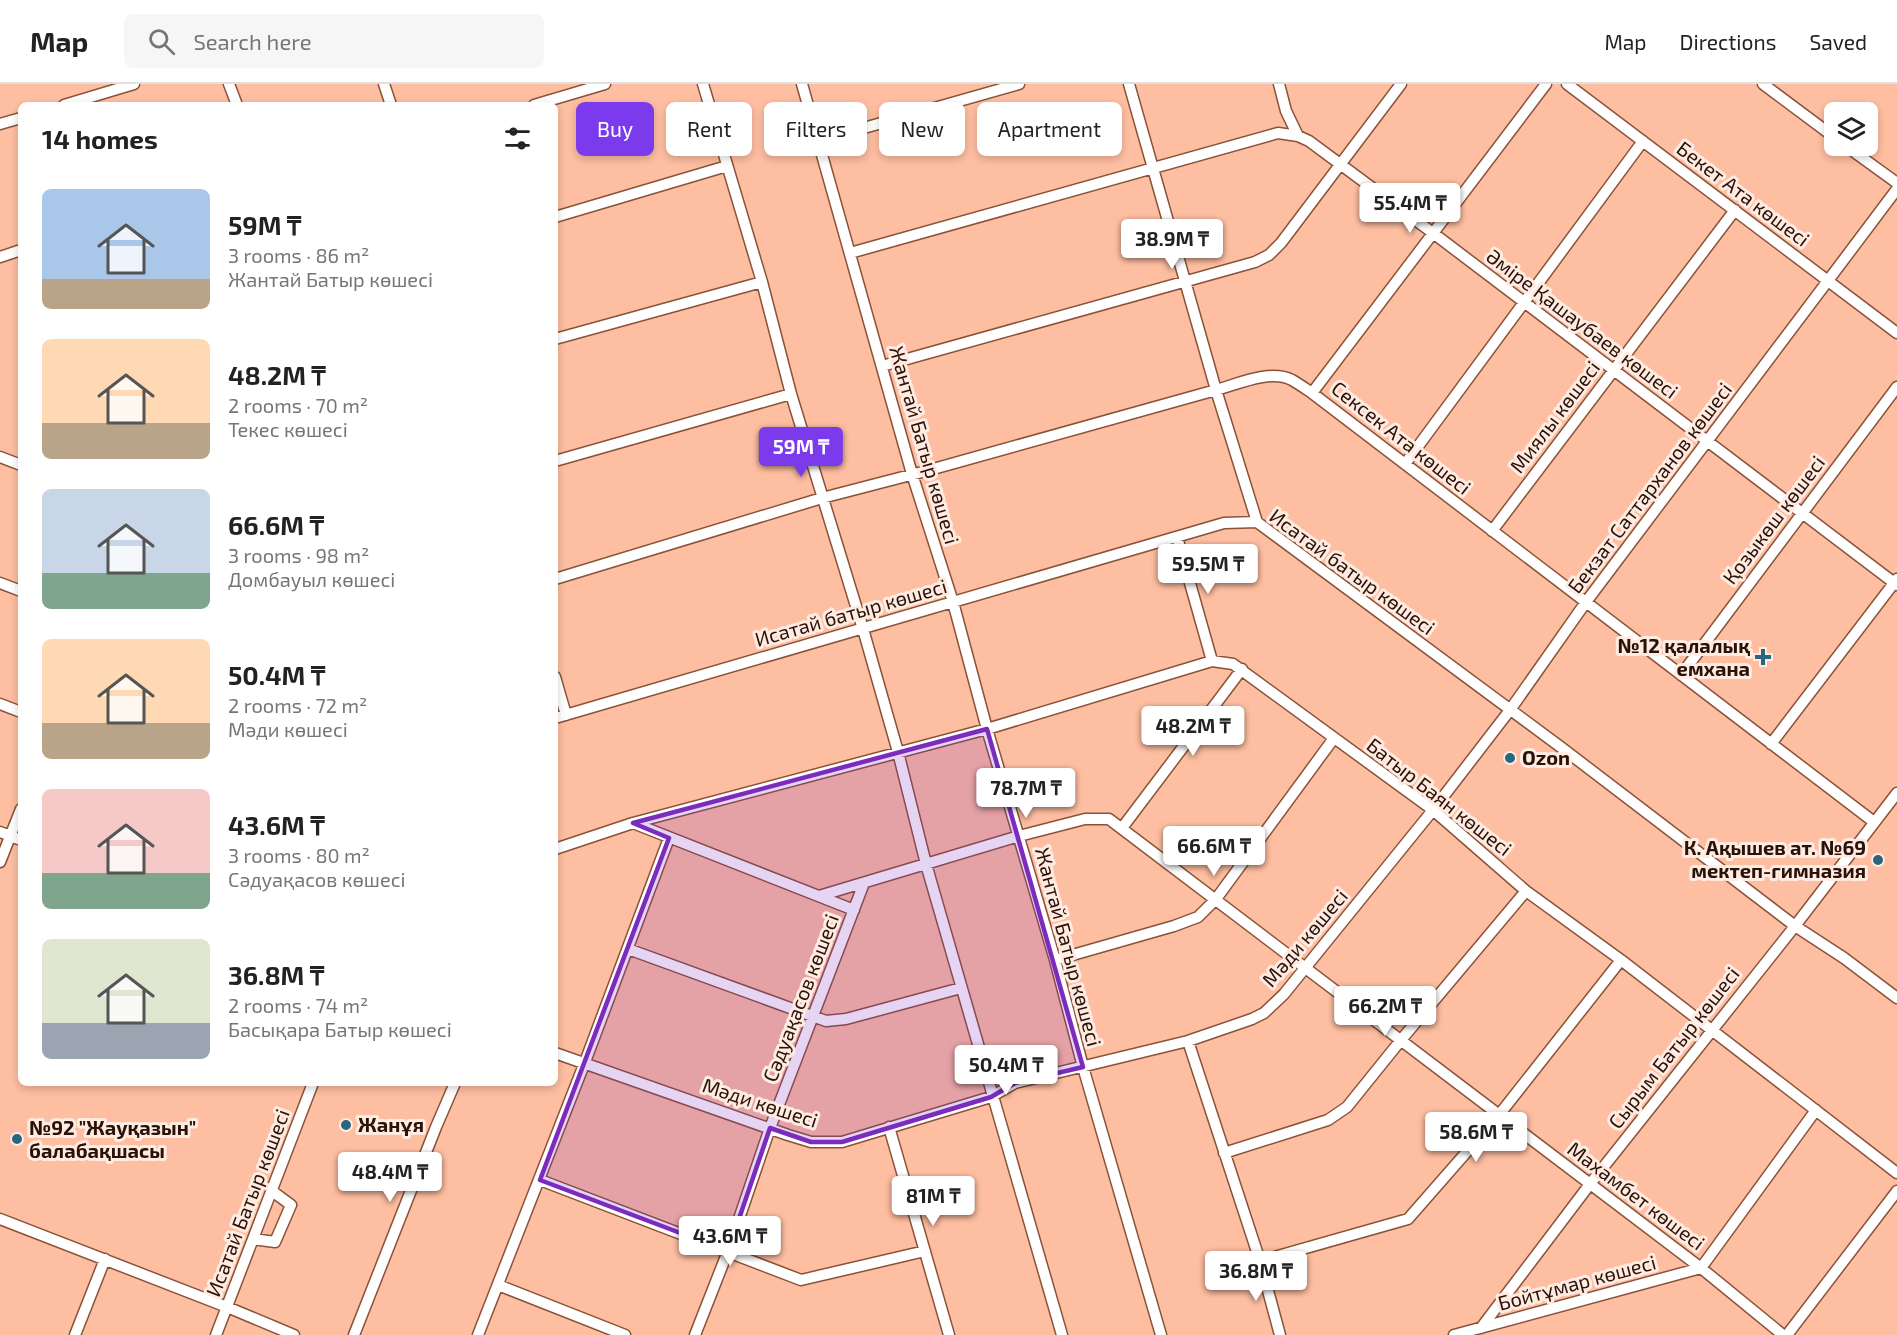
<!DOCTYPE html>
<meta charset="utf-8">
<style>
body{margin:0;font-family:"Exo 2",sans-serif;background:#f6f6f6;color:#222;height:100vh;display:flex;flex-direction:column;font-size:22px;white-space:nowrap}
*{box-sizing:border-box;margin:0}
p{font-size:20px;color:#767676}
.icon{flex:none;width:33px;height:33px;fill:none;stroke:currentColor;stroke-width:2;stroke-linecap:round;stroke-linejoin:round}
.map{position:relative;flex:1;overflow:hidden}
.details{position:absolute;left:18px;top:18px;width:540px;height:984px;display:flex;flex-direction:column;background:#fff;border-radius:9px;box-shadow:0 3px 9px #0003}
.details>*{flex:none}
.hud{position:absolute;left:576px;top:18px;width:570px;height:54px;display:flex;gap:12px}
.controls{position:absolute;left:1824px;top:18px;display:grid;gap:12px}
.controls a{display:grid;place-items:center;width:54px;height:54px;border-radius:9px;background:#fff;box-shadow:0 3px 9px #0003;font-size:30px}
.price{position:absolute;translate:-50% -51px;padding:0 14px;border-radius:6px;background:#fff;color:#222;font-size:20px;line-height:39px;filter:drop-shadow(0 2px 3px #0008)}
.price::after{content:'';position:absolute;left:50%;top:36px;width:18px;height:14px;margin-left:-9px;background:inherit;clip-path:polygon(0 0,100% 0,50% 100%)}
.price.on{background:#7c3aed;color:#fff}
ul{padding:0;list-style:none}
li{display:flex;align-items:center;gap:18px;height:150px;padding:0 24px}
li span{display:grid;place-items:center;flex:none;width:168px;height:120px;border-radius:9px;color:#555}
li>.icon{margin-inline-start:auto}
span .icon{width:72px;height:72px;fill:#fffc;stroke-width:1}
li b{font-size:26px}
h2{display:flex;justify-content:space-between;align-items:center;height:72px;padding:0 24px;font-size:26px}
.chip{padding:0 21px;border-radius:9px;background:#fff;box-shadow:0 3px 9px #0003;font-size:21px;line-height:54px}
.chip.on{background:#7c3aed;color:#fff}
header{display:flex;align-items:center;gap:36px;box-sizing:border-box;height:84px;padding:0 30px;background:#fff;border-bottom:2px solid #e0e0e0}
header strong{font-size:28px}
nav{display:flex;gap:33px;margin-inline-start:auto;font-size:21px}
.search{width:420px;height:54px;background:#f6f6f6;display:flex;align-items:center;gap:15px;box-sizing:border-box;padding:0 21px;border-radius:9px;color:#767676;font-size:22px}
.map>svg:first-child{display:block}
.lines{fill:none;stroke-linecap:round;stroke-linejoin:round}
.minor-casing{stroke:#8a5238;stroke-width:13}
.minor{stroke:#fff;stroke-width:10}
.marked{fill:#7b2cbf;fill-opacity:0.2;stroke:#7b2cbf;stroke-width:4.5;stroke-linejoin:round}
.poi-dot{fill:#2a677e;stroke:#ffebe2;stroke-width:2}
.labels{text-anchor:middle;stroke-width:6;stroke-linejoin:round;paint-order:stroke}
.street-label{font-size:20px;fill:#291207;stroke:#ffebe2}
.poi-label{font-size:20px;font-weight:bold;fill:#291207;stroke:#ffebe2;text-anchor:start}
</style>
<header>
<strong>Map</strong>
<div class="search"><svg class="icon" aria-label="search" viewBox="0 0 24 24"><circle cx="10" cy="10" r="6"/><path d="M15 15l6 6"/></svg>Search here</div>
<nav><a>Map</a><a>Directions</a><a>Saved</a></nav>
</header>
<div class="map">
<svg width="1897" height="1251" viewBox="0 0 1897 1251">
<rect width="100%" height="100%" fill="#febea1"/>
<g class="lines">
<defs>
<path id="minor" d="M229,0L237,21
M384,0L391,21
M703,0L762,198L791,310L863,545L898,668L926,780L1062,1251
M802,0L912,390L953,518L987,645L1055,876L1083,983L1161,1251
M1129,0L1216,306L1257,438
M1279,0L1286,27L1298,52
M1567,0L1897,249
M1763,0L1834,53
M64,21L134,0
M534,21L605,0
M0,40L21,34
M818,57L1019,0
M1846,62L1897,99
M555,133L727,82
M850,169L1278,49L1298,52L1309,57L1433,149L1897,501
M0,173L21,166
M555,255L762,198
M882,282L1255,178L1269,171L1281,159L1401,0
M1312,309L1546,0
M0,373L21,381
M555,377L791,310
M1405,380L1643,57
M1492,447L1735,126
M1177,453L1212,577
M555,495L822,414L926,387L1216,306C1238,300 1270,285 1292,296C1299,300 1306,305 1312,309L1874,738
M0,499L21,507
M1681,591L1897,303
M555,593L566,631
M0,620L21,628
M555,634L1224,439L1257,438L1562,664L1795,842L1844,874L1897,914
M1771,660L1897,495
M633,739L854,826
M1122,744L1242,585
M0,748L21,756
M555,765L633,739L987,645L1212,577L1233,580L1433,726L1526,807L1621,876L1897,1089
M0,778L21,725
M819,812L1019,752L1085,735H1109L1701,1184L1783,1251
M628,865L826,937L846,935L961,904
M1055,876L1174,842L1198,833L1216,815L1334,654
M555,969L788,1051L811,1058H842L991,1013L1015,999L1188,957
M889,1043L949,1251
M1224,1069L1328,1036L1347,1023L1401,956L1526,807
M540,1096L801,1196L925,1167
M0,1135L227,1223L294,1251
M253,1155L275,1158L291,1121L272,1107
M1260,1177L1408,1135L1499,1031L1621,876
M498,1201L625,1251
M1481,1244L1590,1100L1795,842L1897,709
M75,1251L105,1175
M216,1251L313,999
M354,1251L436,1043L455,999
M478,1251L585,978L669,754
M695,1251L728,1167L770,1044L864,799
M1280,1251L1260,1177L1188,957L1252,935L1264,929L1284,910L1433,726L1510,626L1586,518L1897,105
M1454,1251L1701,1184L1816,1026
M1787,1251L1897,1107"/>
</defs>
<!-- minor casing -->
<use href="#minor" class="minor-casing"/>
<!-- minor -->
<use href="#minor" class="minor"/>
</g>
<!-- marked area -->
<path class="marked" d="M987,645L1083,983L1015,999L991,1013L842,1058H811L770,1044L728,1167L540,1096L669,754L633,739Z"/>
<!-- markers -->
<g class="poi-dot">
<path d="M1760 564h6v6h6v6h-6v6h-6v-6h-6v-6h6z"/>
<circle cx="1510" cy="674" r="6"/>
<circle cx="1878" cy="776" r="6"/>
<circle cx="346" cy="1041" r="6"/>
<circle cx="17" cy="1055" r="6"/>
</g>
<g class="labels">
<!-- street labels -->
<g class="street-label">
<text transform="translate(1743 110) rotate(37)" y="7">Бекет Ата көшесі</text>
<text transform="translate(1582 240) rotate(37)" y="7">Әміре Қашаубаев көшесі</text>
<text transform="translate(1555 333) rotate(-53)" y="7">Миялы көшесі</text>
<text transform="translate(1401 354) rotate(38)" y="7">Сексек Ата көшесі</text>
<text transform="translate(924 361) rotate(74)" y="7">Жантай Батыр көшесі</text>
<text transform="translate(1650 404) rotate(-53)" y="7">Бекзат Саттарханов көшесі</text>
<text transform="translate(1774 436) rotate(-53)" y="7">Қозыкөш көшесі</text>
<text transform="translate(1352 488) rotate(36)" y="7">Исатай батыр көшесі</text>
<text transform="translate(851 529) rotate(-16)" y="7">Исатай батыр көшесі</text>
<text transform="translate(1439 713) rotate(38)" y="7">Батыр Баян көшесі</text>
<text transform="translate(1305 854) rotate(-50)" y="7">Мәди көшесі</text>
<text transform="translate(1068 863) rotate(75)" y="7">Жантай Батыр көшесі</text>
<text transform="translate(801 914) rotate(-69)" y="7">Сәдуақасов көшесі</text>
<text transform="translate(1674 964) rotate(-52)" y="7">Сырым Батыр көшесі</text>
<text transform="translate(760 1019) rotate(18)" y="7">Мәди көшесі</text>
<text transform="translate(1636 1112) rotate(37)" y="7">Махамбет көшесі</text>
<text transform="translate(248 1119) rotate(-69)" y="7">Исатай Батыр көшесі</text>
<text transform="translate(1577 1199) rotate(-15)" y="7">Бойтұмар көшесі</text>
</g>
<!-- poi labels -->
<g class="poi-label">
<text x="1750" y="569" text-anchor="end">№12 қалалық<tspan x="1750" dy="23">емхана</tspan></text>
<text x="1522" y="681">Ozon</text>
<text x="1866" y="771" text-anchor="end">К. Ақышев ат. №69<tspan x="1866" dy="23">мектеп-гимназия</tspan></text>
<text x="358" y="1048">Жанұя</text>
<text x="29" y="1051">№92 "Жауқазын"<tspan x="29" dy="23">балабақшасы</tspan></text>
</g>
</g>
</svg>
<div class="controls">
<a><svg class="icon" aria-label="layers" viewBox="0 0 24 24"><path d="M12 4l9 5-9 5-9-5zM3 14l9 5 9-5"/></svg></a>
</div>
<b class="price" style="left:1410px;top:150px">55.4M ₸</b>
<b class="price" style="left:1172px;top:186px">38.9M ₸</b>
<b class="price on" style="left:801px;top:394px">59M ₸</b>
<b class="price" style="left:1208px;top:511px">59.5M ₸</b>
<b class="price" style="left:1193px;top:673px">48.2M ₸</b>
<b class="price" style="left:1026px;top:735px">78.7M ₸</b>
<b class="price" style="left:1214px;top:793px">66.6M ₸</b>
<b class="price" style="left:1385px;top:953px">66.2M ₸</b>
<b class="price" style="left:1006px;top:1012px">50.4M ₸</b>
<b class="price" style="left:1476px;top:1079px">58.6M ₸</b>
<b class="price" style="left:390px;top:1119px">48.4M ₸</b>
<b class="price" style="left:933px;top:1143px">81M ₸</b>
<b class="price" style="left:730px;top:1183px">43.6M ₸</b>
<b class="price" style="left:1256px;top:1218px">36.8M ₸</b>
<div class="hud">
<a class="chip on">Buy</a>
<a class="chip">Rent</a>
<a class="chip">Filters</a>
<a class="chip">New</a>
<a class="chip">Apartment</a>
</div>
<section class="details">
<h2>14 homes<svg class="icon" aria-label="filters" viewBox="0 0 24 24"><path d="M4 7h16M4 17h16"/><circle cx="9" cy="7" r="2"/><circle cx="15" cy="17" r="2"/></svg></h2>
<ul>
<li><span style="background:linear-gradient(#a9c7e8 75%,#b9a48a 0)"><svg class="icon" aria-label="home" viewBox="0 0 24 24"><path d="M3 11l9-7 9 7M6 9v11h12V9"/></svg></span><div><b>59M ₸</b><p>3 rooms · 86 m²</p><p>Жантай Батыр көшесі</p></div></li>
<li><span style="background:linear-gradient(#ffd9b3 70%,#b9a48a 0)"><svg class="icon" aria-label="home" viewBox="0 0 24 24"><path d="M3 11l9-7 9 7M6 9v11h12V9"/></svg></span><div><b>48.2M ₸</b><p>2 rooms · 70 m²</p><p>Текес көшесі</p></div></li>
<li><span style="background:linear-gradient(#c9d6e8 70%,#7fa58c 0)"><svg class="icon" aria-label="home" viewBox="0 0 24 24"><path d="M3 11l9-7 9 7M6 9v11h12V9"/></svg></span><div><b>66.6M ₸</b><p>3 rooms · 98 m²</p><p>Домбауыл көшесі</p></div></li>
<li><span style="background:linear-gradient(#ffd9b3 70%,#b9a48a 0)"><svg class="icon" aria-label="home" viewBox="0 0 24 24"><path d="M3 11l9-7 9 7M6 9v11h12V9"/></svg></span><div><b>50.4M ₸</b><p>2 rooms · 72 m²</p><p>Мәди көшесі</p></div></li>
<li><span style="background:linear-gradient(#f6c9c9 70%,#7fa58c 0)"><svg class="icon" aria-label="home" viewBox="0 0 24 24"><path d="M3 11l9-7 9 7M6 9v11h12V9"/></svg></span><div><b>43.6M ₸</b><p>3 rooms · 80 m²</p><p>Сәдуақасов көшесі</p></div></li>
<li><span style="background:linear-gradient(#dfe7d0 70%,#9aa5b1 0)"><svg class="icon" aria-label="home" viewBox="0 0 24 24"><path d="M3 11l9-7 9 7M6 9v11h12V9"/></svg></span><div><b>36.8M ₸</b><p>2 rooms · 74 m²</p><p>Басықара Батыр көшесі</p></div></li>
</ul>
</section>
</div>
